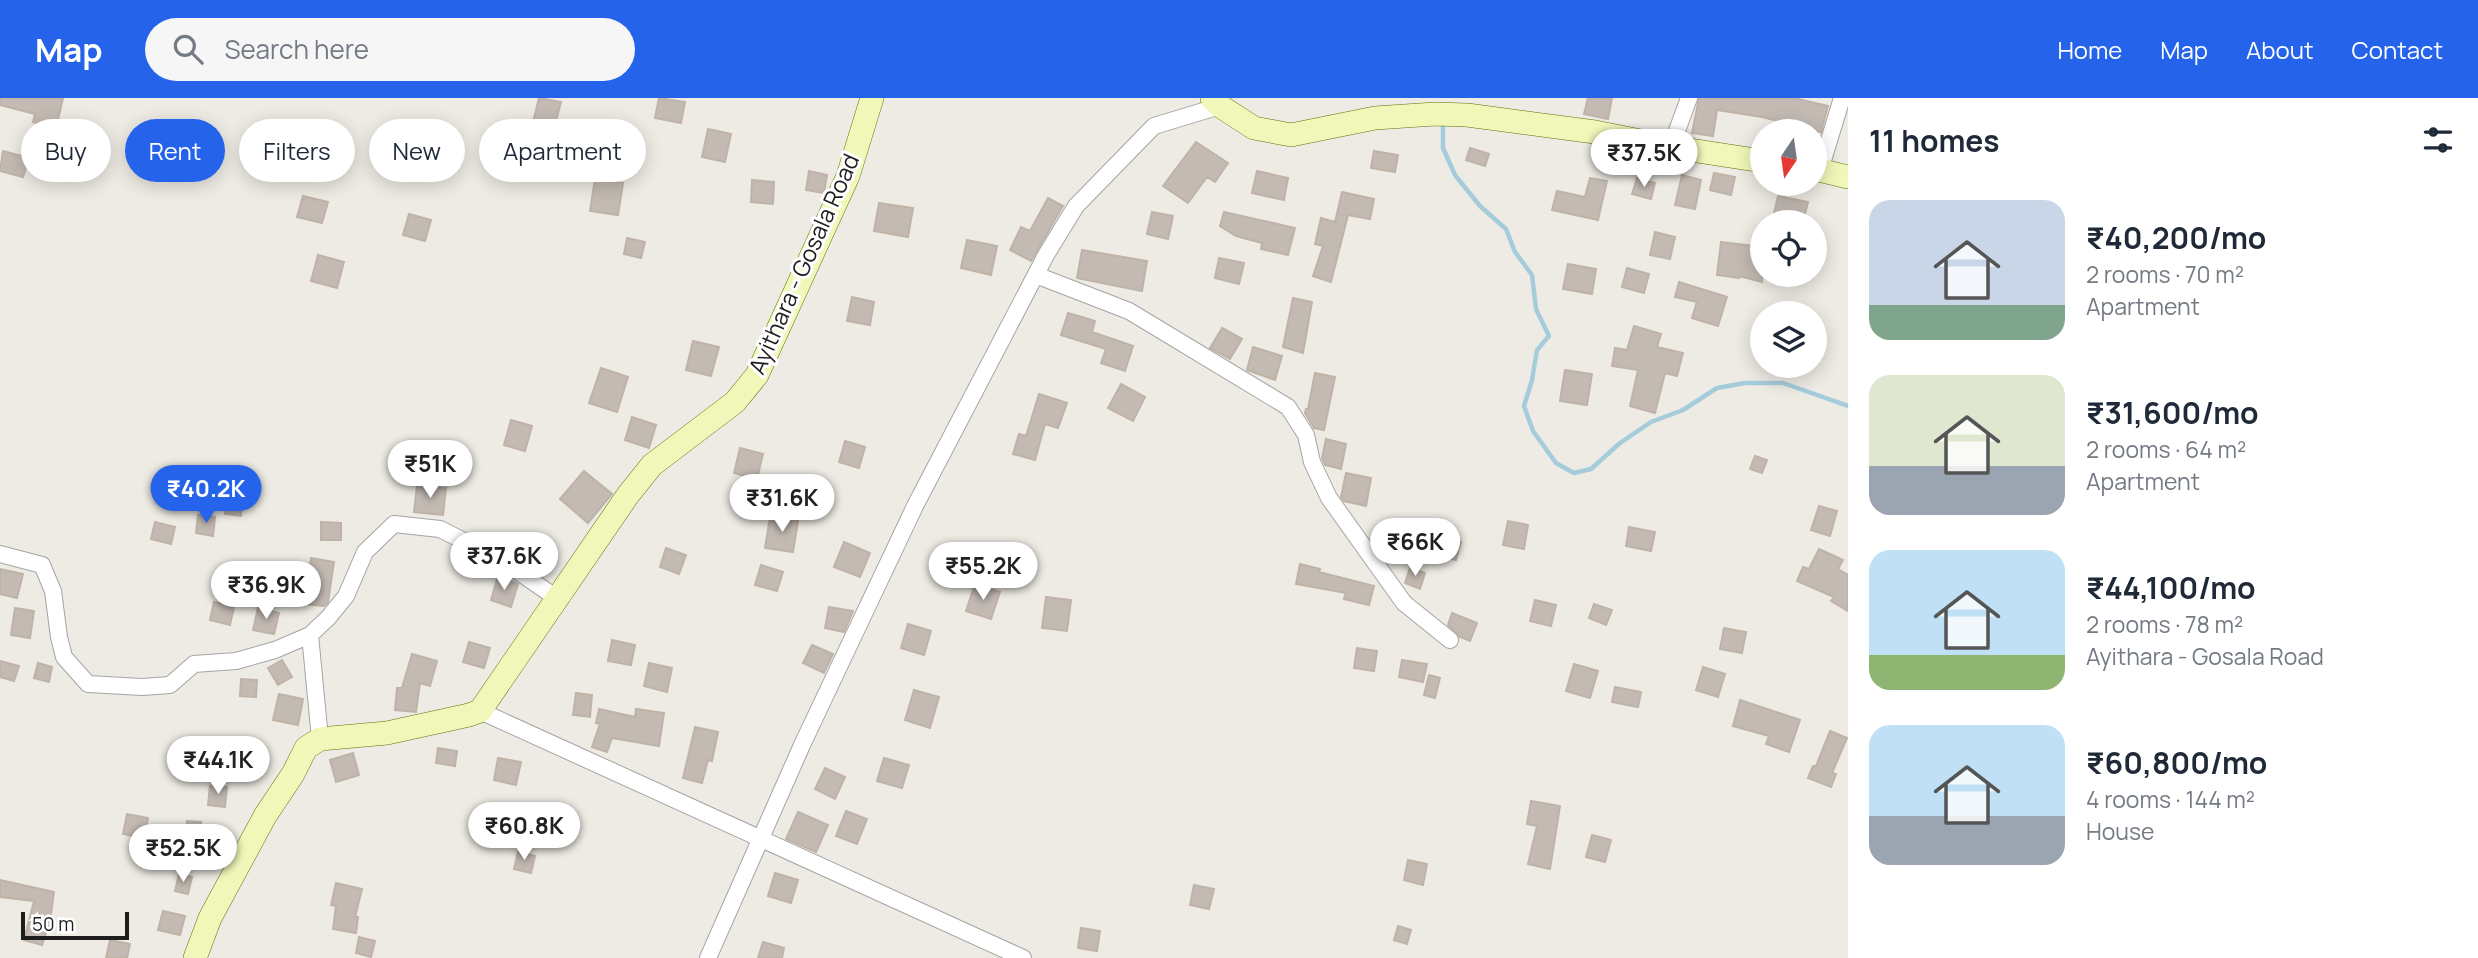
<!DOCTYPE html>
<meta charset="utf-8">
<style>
body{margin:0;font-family:Manrope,sans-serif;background:#f6f6f7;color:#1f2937;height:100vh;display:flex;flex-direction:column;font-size:26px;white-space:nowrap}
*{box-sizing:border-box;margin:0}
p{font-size:23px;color:#747a83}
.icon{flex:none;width:38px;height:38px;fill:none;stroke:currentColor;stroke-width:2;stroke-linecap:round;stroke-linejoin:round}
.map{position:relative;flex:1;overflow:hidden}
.details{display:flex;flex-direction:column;background:#fff;width:630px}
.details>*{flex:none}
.guide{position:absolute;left:21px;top:21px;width:665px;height:63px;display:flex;gap:14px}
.needle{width:46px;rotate:193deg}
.buttons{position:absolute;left:1750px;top:21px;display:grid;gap:14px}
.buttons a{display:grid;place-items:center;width:77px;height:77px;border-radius:50%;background:#fff;box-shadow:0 4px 18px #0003;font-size:35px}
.scale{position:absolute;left:21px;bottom:18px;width:108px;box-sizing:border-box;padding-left:7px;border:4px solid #1d1d1d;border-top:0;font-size:19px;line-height:24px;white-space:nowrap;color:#1d1d1d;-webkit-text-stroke:5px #fff;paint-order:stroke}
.price{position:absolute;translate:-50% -60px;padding:0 16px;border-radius:24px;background:#fff;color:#222;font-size:23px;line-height:46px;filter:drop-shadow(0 2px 4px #0008)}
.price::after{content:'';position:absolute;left:50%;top:42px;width:21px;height:16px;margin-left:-10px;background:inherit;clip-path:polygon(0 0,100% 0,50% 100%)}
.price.selected{background:#2563eb;color:#fff}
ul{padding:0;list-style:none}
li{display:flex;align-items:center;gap:21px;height:175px;padding:0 21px}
li span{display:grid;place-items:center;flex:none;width:196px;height:140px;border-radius:21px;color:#555}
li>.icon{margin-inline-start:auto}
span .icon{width:84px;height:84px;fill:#fffc;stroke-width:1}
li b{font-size:30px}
h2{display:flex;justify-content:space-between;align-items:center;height:84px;padding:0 21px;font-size:30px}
.chip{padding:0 24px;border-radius:32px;background:#fff;box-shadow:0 4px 18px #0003;font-size:24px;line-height:63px}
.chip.selected{background:#2563eb;color:#fff}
header{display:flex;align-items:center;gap:42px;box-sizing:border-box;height:98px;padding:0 35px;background:#2563eb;color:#fff}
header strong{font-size:33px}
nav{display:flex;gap:38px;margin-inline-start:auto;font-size:24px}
.search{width:490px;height:63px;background:#f6f6f7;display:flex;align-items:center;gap:18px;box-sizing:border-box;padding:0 24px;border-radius:38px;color:#747a83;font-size:26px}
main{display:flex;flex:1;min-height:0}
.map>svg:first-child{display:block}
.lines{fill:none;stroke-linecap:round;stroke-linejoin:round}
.stream{stroke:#a5ccdb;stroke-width:4.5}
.building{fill:#c3bab3;stroke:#bfb3a7;stroke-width:2}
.minor-casing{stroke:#a4a4a4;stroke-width:18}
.secondary-casing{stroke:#5f7108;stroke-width:24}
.minor{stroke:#fff;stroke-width:16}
.secondary{stroke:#f1f7b9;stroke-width:23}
.labels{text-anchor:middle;stroke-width:6;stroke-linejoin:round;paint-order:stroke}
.street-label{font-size:23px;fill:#1d1d1d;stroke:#fff}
</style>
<header>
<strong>Map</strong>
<div class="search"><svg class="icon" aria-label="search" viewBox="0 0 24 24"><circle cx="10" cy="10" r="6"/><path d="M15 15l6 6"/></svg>Search here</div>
<nav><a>Home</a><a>Map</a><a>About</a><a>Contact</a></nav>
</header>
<main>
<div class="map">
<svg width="1848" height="860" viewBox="0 0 1848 860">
<rect width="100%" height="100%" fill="#eeebe4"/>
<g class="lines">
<!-- stream -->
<path class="stream" d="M1443,29V50L1455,77L1480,108L1506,131L1515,154L1532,177L1536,211L1549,238L1537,252L1532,282L1524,308L1533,333L1556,365L1574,375L1591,371L1620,345L1651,324L1683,312L1717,290L1745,285H1783L1848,308"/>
</g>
<!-- building -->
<path class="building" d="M0,0H63L56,30L33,24L35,16L0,7Z
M539,0L561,4L551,41L581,49L577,65L545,56L544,61L513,53L519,33L530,36Z
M659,0L685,4L681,25L655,20Z
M1588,0H1612L1608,21L1584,16Z
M1699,0H1794L1828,8L1821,34L1762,19L1717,12L1713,38L1692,35Z
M708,31L731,36L725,64L702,59Z
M1196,44L1228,65L1215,84L1207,79L1188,105L1163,88Z
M1470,50L1489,56L1485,68L1466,62Z
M3,53L29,60L23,79L0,73Z
M1374,53L1398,57L1395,74L1371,70Z
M809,73L827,77L824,95L806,92Z
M1257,73L1288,80L1284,102L1252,95Z
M1714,75L1735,79L1731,97L1710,92Z
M1682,77L1701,82L1695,111L1675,107Z
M1590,80L1607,83L1598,122L1552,112L1557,93L1585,99Z
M1637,80L1655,85L1651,101L1632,96Z
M595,81L623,85L618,117L590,113Z
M752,82L774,84L773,106L751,104Z
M1342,94L1374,101L1370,121L1348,117L1331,184L1313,178L1323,148L1315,146L1321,120L1335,124Z
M303,98L328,104L322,125L297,119Z
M1778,98L1808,104L1803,124H1772Z
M1048,100L1063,108L1031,163L1010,152L1021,129L1030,133Z
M879,105L913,110L908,139L874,133Z
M1152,114L1173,118L1168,141L1147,136Z
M1224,114L1295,130L1288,157L1261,151L1262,145L1236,138L1220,128Z
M409,116L431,122L425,143L403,137Z
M1655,134L1675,139L1670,161L1650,157Z
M627,140L645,144L641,160L624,156Z
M967,142L997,148L991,177L961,170Z
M1721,144L1762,149V184L1739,178V180L1717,177Z
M1082,152L1147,163L1142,193L1077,180Z
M318,157L344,164L337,190L311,183Z
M1219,160L1244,165L1239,186L1215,180Z
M1568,166L1596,171L1592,196L1563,191Z
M1627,170L1649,176L1644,195L1622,189Z
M1679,184L1727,199L1718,228L1692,220L1697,204L1675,199Z
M852,199L874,204L870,227L847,223Z
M1293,200L1312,204L1303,255L1283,249Z
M1068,215L1095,223L1092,234L1133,248L1125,273L1101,265L1106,251L1061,237Z
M1634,228L1661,236L1657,249L1683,255L1677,278L1665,275L1655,315L1630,308L1638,272L1612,268L1615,250L1627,252Z
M1222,230L1242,241L1230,261L1210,250Z
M693,243L719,249L711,278L686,272Z
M1253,249L1282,258L1275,282L1247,272Z
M601,270L628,279L617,314L589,305Z
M1565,272L1592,276L1587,307L1560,303Z
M1315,275L1335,279L1324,332L1314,330L1305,315L1306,311H1308Z
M1121,286L1145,299L1133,323L1108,310Z
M1039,296L1067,305L1058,330L1045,326L1035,362L1013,356L1019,336L1026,338Z
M632,319L656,327L649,350L625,342Z
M511,322L532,328L525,353L504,347Z
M1326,341L1346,346L1341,371L1325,367L1322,360Z
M845,343L865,349L859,370L839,364Z
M740,350L763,356L757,381L734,375Z
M1755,358L1767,362L1762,375L1750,371Z
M584,373L612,396L588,425L560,401Z
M1346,375L1371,380L1366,408L1344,403L1341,399Z
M417,387L446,390L443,417L414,414Z
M227,403L242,404L241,418L225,416Z
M1819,408L1837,413L1830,438L1811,432Z
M198,417L215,419L213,438L196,435Z
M770,419L798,423L793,454L765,450Z
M1508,423L1528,427L1524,451L1503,447Z
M155,424L175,429L171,446L151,441Z
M321,424L341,425V442H321Z
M1399,424L1419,428L1418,434L1461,444L1456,462L1433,456V453L1394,445Z
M1629,429L1655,434L1651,453L1626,448Z
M844,444L870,455L860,479L834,469Z
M666,450L686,457L679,476L660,469Z
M1819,451L1843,462L1838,471L1848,477V513L1831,503L1834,499L1797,483L1803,469L1809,471Z
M311,460L334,464L328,504L324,508L305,506Z
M1300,466L1320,471L1319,474L1374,488L1369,507L1344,501L1346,495L1296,486Z
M761,467L783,474L777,493L755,487Z
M1410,470L1425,475L1420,491L1405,485Z
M0,471L23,476L17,500L0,496Z
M498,478L518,486L511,509L491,502Z
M975,486L1000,494L991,521L966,513Z
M1046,499L1071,502L1067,533L1042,530Z
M1535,502L1556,507L1551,528L1530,523Z
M214,504L234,509L230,527L210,522Z
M1594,506L1612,512L1606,527L1589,520Z
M829,509L853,513L844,534L825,530Z
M15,510L34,513L30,540L11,537Z
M258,510L279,515L274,536L253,532Z
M1452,515L1477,525L1470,543L1460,539L1448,527Z
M908,526L931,533L924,557L901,550Z
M1724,530L1746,534L1742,555L1720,551Z
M612,542L635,547L631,567L608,563Z
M469,544L490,550L484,570L463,564Z
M812,547L833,556L824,575L803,565Z
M1357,550L1377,553L1374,573L1354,570Z
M412,556L437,563L430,588L420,585L416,614L395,612L397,590H402Z
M282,562L292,579L278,587L268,570Z
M1402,562L1427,566L1423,584L1399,579Z
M0,563L19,568L14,583L0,579Z
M38,565L52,569L49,584L34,580Z
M649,565L672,570L667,594L644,588Z
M1574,566L1598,573L1590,600L1566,593Z
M1703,569L1725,576L1718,599L1696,592Z
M1429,577L1440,580L1435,600L1424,597Z
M241,581L257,582L256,599L240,598Z
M1615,589L1641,594L1638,609L1612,604Z
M914,592L939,599L930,630L905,622Z
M576,595L592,597L590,619L573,617Z
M279,596L303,601L298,627L273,622Z
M1740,602L1800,622L1789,654L1766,646L1769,638L1733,628Z
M599,611L635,619L636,611L664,615L659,648L612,640L607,654L592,649L600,626L596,625Z
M695,629L718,634L712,663L708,662L702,685L683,680Z
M1830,633L1847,640L1832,675L1836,676L1831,689L1808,680L1813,668H1816Z
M438,650L457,653L455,668L436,665Z
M353,655L359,677L336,684L330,662Z
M498,660L521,664L516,687L494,682Z
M884,660L909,667L902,690L877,683Z
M825,670L845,679L835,701L815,691Z
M210,688L227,689L225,709L208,707Z
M1531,703L1560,708L1550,771L1528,766L1537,728L1527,726Z
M846,713L867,721L857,746L836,738Z
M798,714L828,727L816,754L786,741Z
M127,716L148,720L144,740L123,736Z
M187,723L201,724L200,743L186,742Z
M1592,737L1611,742L1605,764L1586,759Z
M518,754L535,758L531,775L514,771Z
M1408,762L1427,766L1423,787L1404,782Z
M775,775L798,782L791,805L768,798Z
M179,776L192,779L188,796L175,793Z
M0,782L54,794L50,823L42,847L24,842L34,803L0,799Z
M336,785L362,791L355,819H358L356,835L333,831L336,808L331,807Z
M1194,787L1214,791L1209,811L1190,807Z
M163,813L185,818L180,837L158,832Z
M1398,828L1411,832L1407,846L1394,842Z
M1081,830L1100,833L1097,853L1078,850Z
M359,839L375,843L371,859L356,855Z
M110,842L130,846L127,860H106Z
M763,844L784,850L782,860H758Z"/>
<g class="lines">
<defs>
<path id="minor" d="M1671,49L1689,0
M1820,72L1842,0
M1036,177L1129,213L1288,309L1306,337L1312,364L1329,400L1404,505L1450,542
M0,456L42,467L53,493L59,539L64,559L88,586L142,589L170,587L194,566L236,563L275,552L310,537L328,520L346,498L365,454L394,426L440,431L500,461L558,501
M310,537L320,641
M480,613L1023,860
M708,860L802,647L915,408L1046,157L1076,108L1154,28L1220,8"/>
<path id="secondary" d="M1212,0L1220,8L1254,30L1291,37L1375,20L1435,16L1467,17L1595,34L1671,49L1762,63
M1815,71L1848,79
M195,860L210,820L265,718L293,676L306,650L320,641L387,635L469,617L480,613L628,397L652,367L735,304L757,277L848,78L872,0"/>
</defs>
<!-- minor casing -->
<use href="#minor" class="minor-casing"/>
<!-- secondary casing -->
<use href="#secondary" class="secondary-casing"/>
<!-- minor -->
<use href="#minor" class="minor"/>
<!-- secondary -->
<use href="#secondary" class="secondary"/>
</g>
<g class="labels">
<!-- street labels -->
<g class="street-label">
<text transform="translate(804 166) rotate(-66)" y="8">Ayithara - Gosala Road</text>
</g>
</g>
</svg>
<div class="buttons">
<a><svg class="needle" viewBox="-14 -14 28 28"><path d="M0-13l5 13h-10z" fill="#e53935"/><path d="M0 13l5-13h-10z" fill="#747a83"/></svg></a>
<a><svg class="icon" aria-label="locate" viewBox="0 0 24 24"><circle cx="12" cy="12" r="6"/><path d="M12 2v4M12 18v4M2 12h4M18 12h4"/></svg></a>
<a><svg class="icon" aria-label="layers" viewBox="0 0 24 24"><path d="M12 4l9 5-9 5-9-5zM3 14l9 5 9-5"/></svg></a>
</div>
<div class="scale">50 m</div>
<b class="price" style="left:1644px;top:91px">₹37.5K</b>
<b class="price" style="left:430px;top:402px">₹51K</b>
<b class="price selected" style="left:206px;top:427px">₹40.2K</b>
<b class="price" style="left:782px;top:436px">₹31.6K</b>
<b class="price" style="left:1415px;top:480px">₹66K</b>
<b class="price" style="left:504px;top:494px">₹37.6K</b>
<b class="price" style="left:983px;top:504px">₹55.2K</b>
<b class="price" style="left:266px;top:523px">₹36.9K</b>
<b class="price" style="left:218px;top:698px">₹44.1K</b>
<b class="price" style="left:524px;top:764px">₹60.8K</b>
<b class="price" style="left:183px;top:786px">₹52.5K</b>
<div class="guide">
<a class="chip">Buy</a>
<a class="chip selected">Rent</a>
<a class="chip">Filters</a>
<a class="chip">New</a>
<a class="chip">Apartment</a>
</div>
</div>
<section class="details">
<h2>11 homes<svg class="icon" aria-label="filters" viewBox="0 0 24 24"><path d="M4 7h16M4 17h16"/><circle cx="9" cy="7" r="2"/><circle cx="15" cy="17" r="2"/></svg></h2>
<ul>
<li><span style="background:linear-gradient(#c9d6e8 75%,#7fa58c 0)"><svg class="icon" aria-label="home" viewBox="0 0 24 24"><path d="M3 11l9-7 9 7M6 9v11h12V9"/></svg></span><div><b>₹40,200/mo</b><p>2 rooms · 70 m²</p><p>Apartment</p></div></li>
<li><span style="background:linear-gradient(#dfe7d0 65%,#9aa5b1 0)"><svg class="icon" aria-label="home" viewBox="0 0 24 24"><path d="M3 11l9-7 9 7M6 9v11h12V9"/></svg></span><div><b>₹31,600/mo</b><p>2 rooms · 64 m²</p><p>Apartment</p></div></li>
<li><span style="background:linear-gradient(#bfe0f5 75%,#8fb573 0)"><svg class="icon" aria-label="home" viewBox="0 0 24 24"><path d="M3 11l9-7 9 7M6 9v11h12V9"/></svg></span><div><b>₹44,100/mo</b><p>2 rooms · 78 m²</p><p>Ayithara - Gosala Road</p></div></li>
<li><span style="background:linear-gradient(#bfe0f5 65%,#9aa5b1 0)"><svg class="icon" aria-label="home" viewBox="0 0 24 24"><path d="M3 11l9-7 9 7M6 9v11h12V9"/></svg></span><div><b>₹60,800/mo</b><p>4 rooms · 144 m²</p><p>House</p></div></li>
</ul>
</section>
</main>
